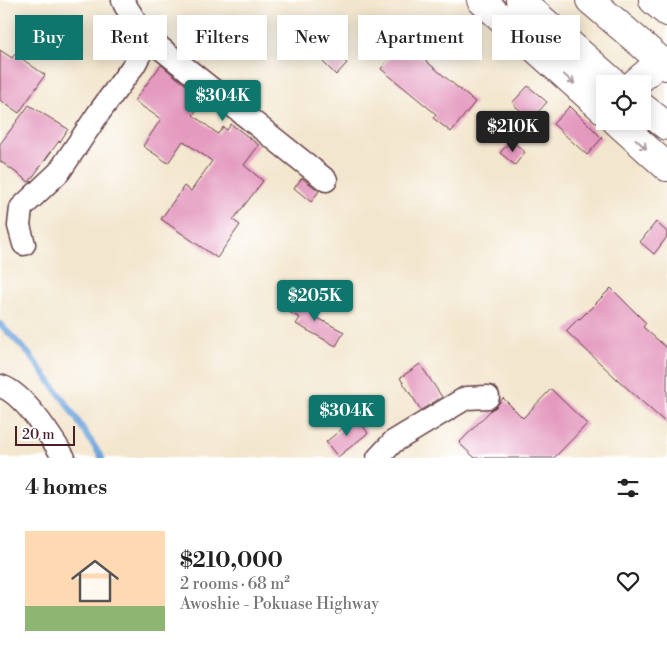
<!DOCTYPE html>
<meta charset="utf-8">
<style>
body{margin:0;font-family:"Libre Bodoni",serif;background:#f6f6f6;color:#222;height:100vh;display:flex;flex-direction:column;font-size:19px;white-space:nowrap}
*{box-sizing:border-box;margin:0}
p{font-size:16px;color:#767676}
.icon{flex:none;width:28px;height:28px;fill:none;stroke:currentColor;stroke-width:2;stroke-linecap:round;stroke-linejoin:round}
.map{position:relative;height:458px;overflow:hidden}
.drawer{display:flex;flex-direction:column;background:#fff;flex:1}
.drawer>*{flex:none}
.top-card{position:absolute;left:15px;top:15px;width:638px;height:45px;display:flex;gap:10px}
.buttons{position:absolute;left:596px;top:75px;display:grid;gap:10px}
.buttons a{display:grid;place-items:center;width:55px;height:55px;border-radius:0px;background:#fff;box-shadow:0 2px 12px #0003;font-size:25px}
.scale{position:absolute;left:15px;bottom:12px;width:60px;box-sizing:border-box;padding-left:5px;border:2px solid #4a1f2b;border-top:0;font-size:14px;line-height:18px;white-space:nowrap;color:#4a1f2b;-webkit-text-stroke:4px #fff;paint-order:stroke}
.price{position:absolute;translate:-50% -42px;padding:0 11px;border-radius:5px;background:#0f766e;color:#fff;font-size:16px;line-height:32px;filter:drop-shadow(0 1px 2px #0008)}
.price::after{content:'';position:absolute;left:50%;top:30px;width:15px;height:11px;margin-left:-8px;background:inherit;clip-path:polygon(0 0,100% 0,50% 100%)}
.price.on{background:#222;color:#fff}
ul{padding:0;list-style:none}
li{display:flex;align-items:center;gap:15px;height:125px;padding:0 25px}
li+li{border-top:1px solid #e0e0e0}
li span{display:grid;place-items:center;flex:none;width:140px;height:100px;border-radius:0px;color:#555}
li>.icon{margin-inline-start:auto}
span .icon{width:60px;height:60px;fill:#fffc;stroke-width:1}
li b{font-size:21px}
h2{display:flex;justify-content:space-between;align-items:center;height:60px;padding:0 25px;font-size:21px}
.chip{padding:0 18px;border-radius:0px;background:#fff;box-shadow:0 2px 12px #0003;font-size:18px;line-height:45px}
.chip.on{background:#0f766e;color:#fff}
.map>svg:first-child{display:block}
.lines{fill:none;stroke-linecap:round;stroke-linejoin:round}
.stream{stroke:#6da4db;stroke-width:6}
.building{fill:#e49abf}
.street-casing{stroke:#633d43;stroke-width:25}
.secondary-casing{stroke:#633d43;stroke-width:30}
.primary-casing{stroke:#633d43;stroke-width:30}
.street{stroke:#fff;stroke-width:22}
.secondary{stroke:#fff;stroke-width:28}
.primary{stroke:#fff;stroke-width:28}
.oneway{stroke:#ae9aa0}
</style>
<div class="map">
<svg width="667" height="458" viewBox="0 0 667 458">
<rect width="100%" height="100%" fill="#fff"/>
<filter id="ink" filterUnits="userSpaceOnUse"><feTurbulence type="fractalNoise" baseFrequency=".02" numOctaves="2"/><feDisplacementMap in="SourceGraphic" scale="10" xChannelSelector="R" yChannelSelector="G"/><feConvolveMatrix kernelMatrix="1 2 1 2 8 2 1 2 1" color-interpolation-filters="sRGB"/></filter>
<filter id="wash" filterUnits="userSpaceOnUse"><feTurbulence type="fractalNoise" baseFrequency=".0096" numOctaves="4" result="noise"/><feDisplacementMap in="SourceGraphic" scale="20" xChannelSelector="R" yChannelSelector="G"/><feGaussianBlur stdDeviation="1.12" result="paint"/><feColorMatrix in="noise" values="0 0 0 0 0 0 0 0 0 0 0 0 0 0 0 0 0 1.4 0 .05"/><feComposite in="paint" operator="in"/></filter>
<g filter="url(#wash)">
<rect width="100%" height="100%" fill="#f3e6ce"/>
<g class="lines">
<!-- stream -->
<path class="stream" d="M0,324L30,355L66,403L102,458"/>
</g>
<g id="blocks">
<!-- building -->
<path class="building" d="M396,36L475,102L451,132L433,118L436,114L381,69L389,58L383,53Z
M0,50L12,58L15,54L45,75L19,113L0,100Z
M333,51L347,63L336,75L323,62Z
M161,65L204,100L193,115L218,134L223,127L227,130L231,124L259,145L244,165L263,181L233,220L240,225L217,258L161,219L184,186L191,191L212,161L183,141L168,163L143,146L161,119L134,101Z
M528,86L547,102L531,120L512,103Z
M29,105L68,129L60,142L59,141L29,182L0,161V144Z
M570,106L602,138L587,155L553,124Z
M511,140L525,152L515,165L500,153Z
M302,178L319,191L311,202L294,188Z
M656,222L667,232V237L654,254L640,242Z
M611,288L646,323L643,327L667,348V424L618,380L566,331L579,318L580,319Z
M298,297L318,310L314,316L344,332L336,346L296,324L300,318L289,312Z
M420,364L442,397L421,410L400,378Z
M551,389L587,424L554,458H475L459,443L492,409L495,408L503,398L523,418Z
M356,417L368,433L338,457L326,442Z"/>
</g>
</g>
<g filter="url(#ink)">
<use href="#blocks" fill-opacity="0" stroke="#633d43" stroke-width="1"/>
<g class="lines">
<defs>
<path id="street" d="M144,35L326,180
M24,244L19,226L21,208L59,172L98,114L134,65L142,50L144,35L125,5L123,0
M0,386C23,392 52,438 64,458
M378,458L393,442L466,398L488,397"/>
<path id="secondary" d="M481,0L605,111
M653,0L667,12
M616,121L667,167"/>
<path id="primary" d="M520,0L615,84
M590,0L667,66
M634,84L661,61
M642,107L667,126"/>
</defs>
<!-- street casing -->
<use href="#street" class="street-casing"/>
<!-- secondary casing -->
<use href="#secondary" class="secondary-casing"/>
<!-- primary casing -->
<use href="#primary" class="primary-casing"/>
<!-- street -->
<use href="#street" class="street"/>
<!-- secondary -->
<use href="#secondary" class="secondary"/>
<!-- primary -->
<use href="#primary" class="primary"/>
</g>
<!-- one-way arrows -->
<defs><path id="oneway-shaft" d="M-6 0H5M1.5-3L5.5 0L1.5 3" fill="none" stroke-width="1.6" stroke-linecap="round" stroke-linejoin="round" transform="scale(1.25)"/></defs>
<g class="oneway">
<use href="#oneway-shaft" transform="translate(569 79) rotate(42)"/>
<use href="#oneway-shaft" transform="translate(641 144) rotate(42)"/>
</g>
</g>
</svg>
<div class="buttons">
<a><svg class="icon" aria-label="locate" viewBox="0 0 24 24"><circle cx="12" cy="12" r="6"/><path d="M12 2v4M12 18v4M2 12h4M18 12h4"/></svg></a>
</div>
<div class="scale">20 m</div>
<b class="price" style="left:223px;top:122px">$304K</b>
<b class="price on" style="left:513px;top:153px">$210K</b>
<b class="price" style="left:315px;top:322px">$205K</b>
<b class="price" style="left:347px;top:437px">$304K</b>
<div class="top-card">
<a class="chip on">Buy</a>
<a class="chip">Rent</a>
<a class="chip">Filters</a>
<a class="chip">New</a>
<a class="chip">Apartment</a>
<a class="chip">House</a>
</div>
</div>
<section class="drawer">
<h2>4 homes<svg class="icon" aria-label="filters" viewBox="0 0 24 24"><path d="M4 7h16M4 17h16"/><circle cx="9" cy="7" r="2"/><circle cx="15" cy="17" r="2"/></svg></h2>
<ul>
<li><span style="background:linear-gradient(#ffd9b3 75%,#8fb573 0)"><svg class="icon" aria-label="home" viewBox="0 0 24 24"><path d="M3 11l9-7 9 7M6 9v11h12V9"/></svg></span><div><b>$210,000</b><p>2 rooms · 68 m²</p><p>Awoshie - Pokuase Highway</p></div><svg class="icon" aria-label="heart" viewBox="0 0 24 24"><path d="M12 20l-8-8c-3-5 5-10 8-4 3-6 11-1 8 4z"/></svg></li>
</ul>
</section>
